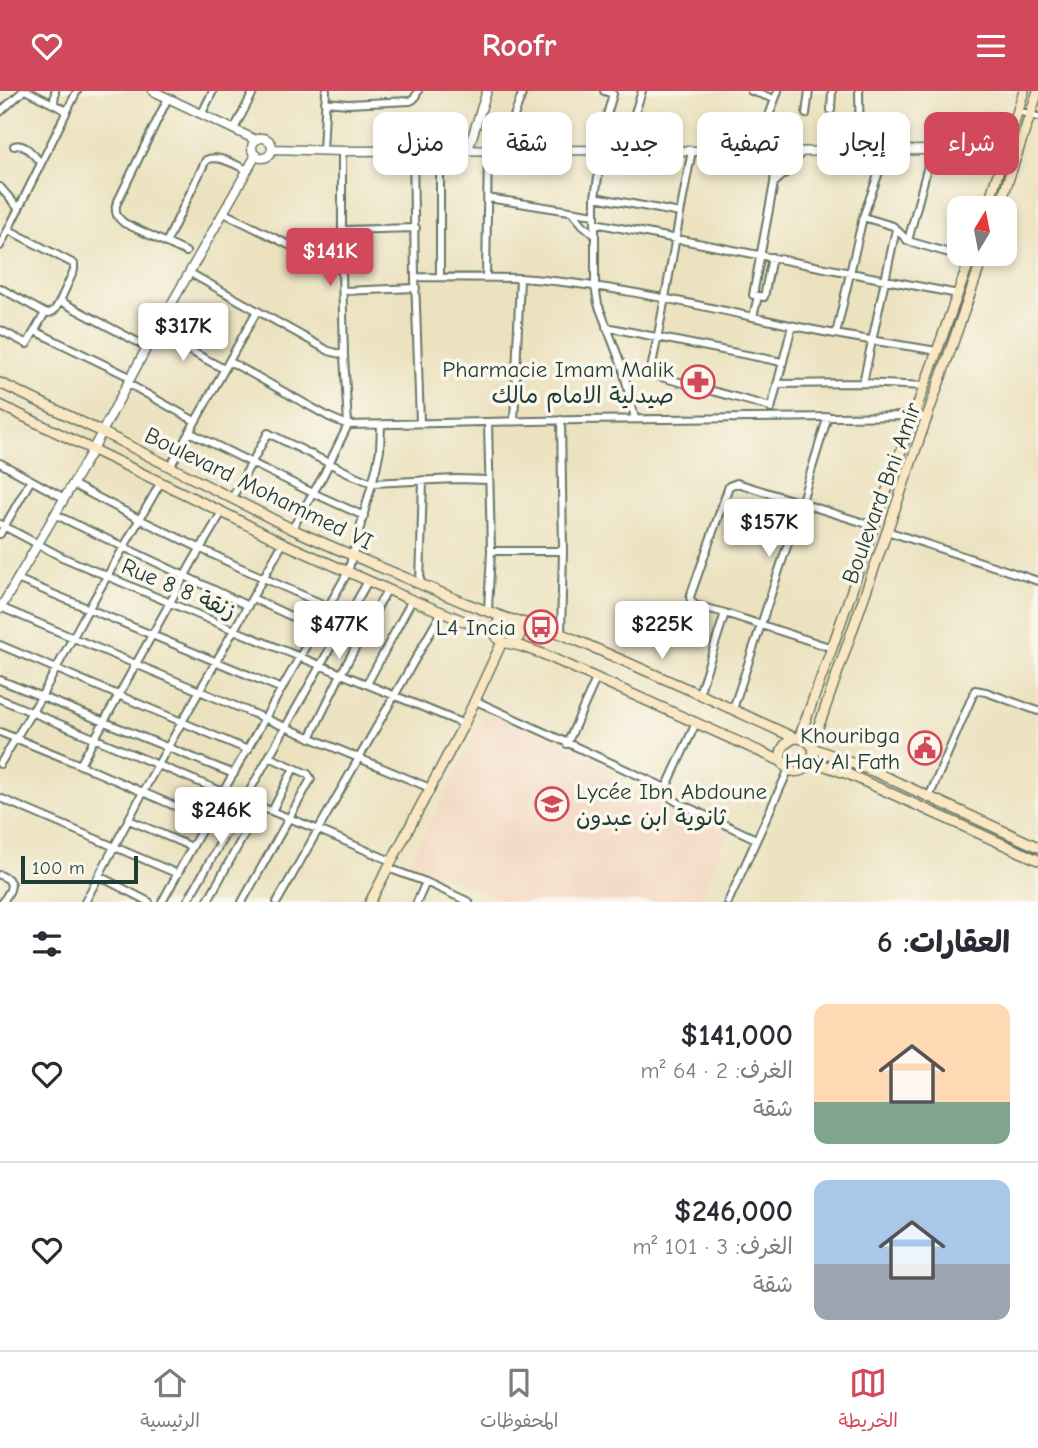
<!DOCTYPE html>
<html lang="ar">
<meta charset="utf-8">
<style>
body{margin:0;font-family:"Comic Neue","Playpen Sans Arabic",sans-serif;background:#f2f2f3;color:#2b2b33;direction:rtl;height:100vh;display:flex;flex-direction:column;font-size:26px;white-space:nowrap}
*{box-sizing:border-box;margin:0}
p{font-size:23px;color:#7c7c81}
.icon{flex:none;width:38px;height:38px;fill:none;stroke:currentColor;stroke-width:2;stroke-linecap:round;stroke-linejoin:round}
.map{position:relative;height:811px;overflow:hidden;direction:ltr}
.panel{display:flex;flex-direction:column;background:#fff;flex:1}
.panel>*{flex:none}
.banner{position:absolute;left:21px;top:21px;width:998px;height:63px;direction:rtl;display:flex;gap:14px}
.needle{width:46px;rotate:10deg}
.controls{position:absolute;left:947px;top:105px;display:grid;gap:14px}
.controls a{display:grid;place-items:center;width:70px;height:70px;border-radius:14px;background:#fff;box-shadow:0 4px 10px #0003;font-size:35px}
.scale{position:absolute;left:21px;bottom:18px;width:117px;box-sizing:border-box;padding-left:7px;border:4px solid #1f3d34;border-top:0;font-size:19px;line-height:24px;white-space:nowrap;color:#1f3d34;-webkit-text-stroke:5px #fbf7ec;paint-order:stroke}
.price{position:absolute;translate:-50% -60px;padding:0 16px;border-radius:7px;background:#fff;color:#222;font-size:23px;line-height:46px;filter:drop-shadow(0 2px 4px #0008)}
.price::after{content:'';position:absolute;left:50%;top:42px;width:21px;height:16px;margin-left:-10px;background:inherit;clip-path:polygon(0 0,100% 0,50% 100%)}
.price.current{background:#d1495b;color:#fff}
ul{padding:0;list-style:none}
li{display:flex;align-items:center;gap:21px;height:175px;padding:0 28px}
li+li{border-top:2px solid #e1e1e2}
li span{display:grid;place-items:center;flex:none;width:196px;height:140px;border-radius:14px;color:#555}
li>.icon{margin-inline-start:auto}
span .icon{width:84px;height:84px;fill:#fffc;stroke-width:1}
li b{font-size:30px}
h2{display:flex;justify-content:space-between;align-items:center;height:84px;padding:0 28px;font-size:30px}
.pill{padding:0 24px;border-radius:14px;background:#fff;box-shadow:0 4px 10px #0003;font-size:24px;line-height:63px}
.pill.current{background:#d1495b;color:#fff}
header{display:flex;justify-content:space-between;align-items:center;height:91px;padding:0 28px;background:#d1495b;color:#fff;font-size:32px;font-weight:700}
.tabs{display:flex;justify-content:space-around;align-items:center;height:98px;border-top:2px solid #e1e1e2;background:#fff;font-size:19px;color:#7c7c81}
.tabs a{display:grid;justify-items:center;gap:4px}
.tabs .current{color:#d1495b}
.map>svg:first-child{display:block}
.built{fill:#f2d4be}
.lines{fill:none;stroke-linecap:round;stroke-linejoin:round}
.minor-casing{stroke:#677765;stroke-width:10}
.tertiary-casing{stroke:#677765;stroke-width:11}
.secondary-casing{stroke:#677765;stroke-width:12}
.minor{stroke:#fff;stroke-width:6}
.tertiary{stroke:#fff;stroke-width:8}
.secondary{stroke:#f9e7c3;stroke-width:9}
.labels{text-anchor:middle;stroke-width:7;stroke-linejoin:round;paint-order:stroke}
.poi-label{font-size:23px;fill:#1f3d34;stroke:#fbf7ec;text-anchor:end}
.street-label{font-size:23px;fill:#1f3d34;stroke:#fbf7ec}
</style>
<header><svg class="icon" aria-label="menu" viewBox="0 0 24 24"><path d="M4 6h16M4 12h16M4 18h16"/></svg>Roofr<svg class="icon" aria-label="heart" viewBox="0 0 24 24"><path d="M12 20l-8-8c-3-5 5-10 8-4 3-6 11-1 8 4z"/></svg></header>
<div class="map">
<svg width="1038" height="811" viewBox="0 0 1038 811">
<rect width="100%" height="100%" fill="#fbf7ec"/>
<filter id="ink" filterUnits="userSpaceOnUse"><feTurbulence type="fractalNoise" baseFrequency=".0143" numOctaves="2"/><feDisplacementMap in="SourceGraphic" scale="14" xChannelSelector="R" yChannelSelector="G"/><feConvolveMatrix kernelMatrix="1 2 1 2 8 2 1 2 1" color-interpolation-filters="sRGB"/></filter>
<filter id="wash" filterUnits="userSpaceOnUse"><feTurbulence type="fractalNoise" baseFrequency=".00686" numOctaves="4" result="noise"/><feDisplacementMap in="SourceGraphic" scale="28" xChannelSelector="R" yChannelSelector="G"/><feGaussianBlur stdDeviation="1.57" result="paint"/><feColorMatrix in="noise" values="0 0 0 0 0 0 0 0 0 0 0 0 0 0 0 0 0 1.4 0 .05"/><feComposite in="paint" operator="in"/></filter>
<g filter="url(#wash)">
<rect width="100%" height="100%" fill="#ece2c0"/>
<!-- built -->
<path class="built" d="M489,619L606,673L601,685L729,741L699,811H504L410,770Z"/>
</g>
<g filter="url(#ink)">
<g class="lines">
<defs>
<path id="minor" d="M27,0L67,20
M751,0L775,8
M859,0L860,59
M168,7L116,114C115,123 117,126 124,132L186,161
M325,11L348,13L410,10L414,8L418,0
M54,13L55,0
M831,19L832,0
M1018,20L1038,26
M0,21L23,0
M202,22L213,0
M806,23L809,0
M234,38L254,0
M14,55C25,51 34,65 41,72
M413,59L415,186L420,332
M440,59V186
M502,59L523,0
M597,59L613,3L604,0
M623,59L642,0
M323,60L326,0
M602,60L595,106V195L598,213L623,278L635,328
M756,60L778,0
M774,92L789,79L802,60
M0,96L19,118
M595,106L680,122
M488,107L595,124
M572,121L583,134L595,144
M224,122L342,180
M863,126L893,135L908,150L970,168
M595,132L958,203
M9,139L74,173V179L60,210L147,256
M343,139L416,137
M908,150L932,59
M166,152L206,69C219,63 235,74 248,79
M0,155L77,0
M772,166L764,206L753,204L774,92L777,61
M190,182L329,260L344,264
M415,186L520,187L514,331
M486,186L488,59
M520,187C611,193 701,215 790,234C839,245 889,252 938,260
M0,197L45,222L27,253L0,239
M343,200L416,197
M45,222C54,223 56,217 60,210
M753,226L758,205
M606,236L782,271
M35,240L130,286
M155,241L224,278
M836,243L863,126L887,59
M229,270L329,326L348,334L579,329L915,325L928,327
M623,278L650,283L771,316
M650,283C666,209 677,134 692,60
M127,292L195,330
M863,292L896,138
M777,293L863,292L925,295
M771,318L792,235
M189,341L313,402L364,425
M0,372L64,407
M170,376L257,220
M72,393L139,428L239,476L329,516
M232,407L268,342L355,385L372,392L456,388L489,389
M54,423L248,515
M0,433L62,466L234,539L464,633
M292,438L323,385L348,334L344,264L342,180V60
M887,440L1038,490
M0,443L31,389
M491,460H563
M17,488L282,598
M420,493L423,389
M252,507L316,537
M0,516L430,697
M488,519L491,460L488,331
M561,542L563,460L561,329
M0,554L248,659
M832,557L725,522L695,514L691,510L690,506L729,395L737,392L874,435
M0,589L234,683
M367,593L412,509
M699,603L725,522
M0,608L223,701L319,739L391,770
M476,610L666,697L672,708L681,713L756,748
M733,618L801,413L828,325
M0,641L64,667L207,729
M310,647L341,583L387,499
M567,653L596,588
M0,673L41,606L85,524L161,391
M80,674L193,470L222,421
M666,697L696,632
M929,706L975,599L986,601L1038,620
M0,707L178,783
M272,720L294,677
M129,729L192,756
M388,777L426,791L469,811
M0,784L8,788L11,793L10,799L3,811
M99,785L149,811
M85,811L151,686L283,452
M162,811L207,729L348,481L376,378L380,359L381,334
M187,811L368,490
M207,811L260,715
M242,811L311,688L308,683L269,666
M277,811L442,521
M417,811L426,791
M728,811L789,678"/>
<path id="tertiary" d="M153,0L256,49
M252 57a10 10 0 1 1 20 0a10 10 0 1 1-20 0Z
M272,58L342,60L623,59L777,61L1005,58L1018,61
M468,59L487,0
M0,518L93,358L147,256L256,64"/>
<path id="secondary" d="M987,117L1024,0
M999,117L1038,0
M0,292L102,341L292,438L335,457L465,512L506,527L549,538L576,549L699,603L795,647C833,648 804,698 784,674C776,663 784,651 795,647
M0,314L222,421L283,452L407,507L466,531L495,541
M506,527L499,530L495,537L497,547L502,551L520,555L543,563L783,671
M511,552C522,548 523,538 516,529
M799,647L832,557L874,435L972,163
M810,653L821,629L984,163
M813,657L875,681L1038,756
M812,670L848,683L1038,769
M370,811L464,633L502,551"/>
</defs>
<!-- minor casing -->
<use href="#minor" class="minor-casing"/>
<!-- tertiary casing -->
<use href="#tertiary" class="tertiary-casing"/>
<!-- secondary casing -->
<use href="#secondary" class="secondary-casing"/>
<!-- minor -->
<use href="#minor" class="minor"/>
<!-- tertiary -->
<use href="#tertiary" class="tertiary"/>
<!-- secondary -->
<use href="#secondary" class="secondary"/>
</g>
</g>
<!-- icons -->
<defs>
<symbol id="pharmacy-ring" viewBox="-11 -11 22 22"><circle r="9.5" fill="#fbf7ec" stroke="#d1495b" stroke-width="1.5"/><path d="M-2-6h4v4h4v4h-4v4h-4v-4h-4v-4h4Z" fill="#d1495b"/></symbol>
<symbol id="bus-ring" viewBox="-11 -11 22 22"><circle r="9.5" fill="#fbf7ec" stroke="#d1495b" stroke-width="1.5"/><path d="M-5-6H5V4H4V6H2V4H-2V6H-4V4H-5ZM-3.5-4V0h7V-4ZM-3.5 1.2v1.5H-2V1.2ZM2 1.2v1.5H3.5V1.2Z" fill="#d1495b"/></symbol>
<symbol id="civic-ring" viewBox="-11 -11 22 22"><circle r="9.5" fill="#fbf7ec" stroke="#d1495b" stroke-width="1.5"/><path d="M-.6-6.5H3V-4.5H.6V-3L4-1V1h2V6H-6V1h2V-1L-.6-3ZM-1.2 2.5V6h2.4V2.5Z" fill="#d1495b"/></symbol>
<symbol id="school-ring" viewBox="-11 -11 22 22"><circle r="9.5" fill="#fbf7ec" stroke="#d1495b" stroke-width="1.5"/><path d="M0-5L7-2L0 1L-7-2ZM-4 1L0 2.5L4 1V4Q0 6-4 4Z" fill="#d1495b"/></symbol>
</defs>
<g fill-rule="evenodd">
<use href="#pharmacy-ring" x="679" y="272" width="38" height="38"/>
<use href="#bus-ring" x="522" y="517" width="38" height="38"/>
<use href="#civic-ring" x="906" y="638" width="38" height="38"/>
<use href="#school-ring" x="533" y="694" width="38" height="38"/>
</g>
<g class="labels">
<!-- poi labels -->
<g class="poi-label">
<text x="674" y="286">Pharmacie Imam Malik<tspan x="674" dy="26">صيدلية الامام مالك</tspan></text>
<text x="516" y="544">L4 Incia</text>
<text x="900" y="652">Khouribga<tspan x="900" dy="26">Hay Al Fath</tspan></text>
<text x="576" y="708" text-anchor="start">Lycée Ibn Abdoune<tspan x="576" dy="26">ثانوية ابن عبدون</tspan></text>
</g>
<!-- street labels -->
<g class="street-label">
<text transform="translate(259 397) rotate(26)" y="8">Boulevard Mohammed VI</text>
<text transform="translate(881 402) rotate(-70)" y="8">Boulevard Bni Amir</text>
<text transform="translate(179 497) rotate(23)" y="8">Rue 8 8 زنقة</text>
</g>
</g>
</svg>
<div class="controls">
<a><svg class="needle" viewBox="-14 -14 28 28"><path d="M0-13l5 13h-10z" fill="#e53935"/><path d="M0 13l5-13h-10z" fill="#7c7c81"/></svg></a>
</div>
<div class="scale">100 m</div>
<b class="price current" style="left:330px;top:197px">$141K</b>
<b class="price" style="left:183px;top:272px">$317K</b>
<b class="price" style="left:769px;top:468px">$157K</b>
<b class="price" style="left:339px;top:570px">$477K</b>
<b class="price" style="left:662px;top:570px">$225K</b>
<b class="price" style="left:221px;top:756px">$246K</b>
<div class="banner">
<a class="pill current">شراء</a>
<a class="pill">إيجار</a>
<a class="pill">تصفية</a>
<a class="pill">جديد</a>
<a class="pill">شقة</a>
<a class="pill">منزل</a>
</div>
</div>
<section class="panel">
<h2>العقارات: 6<svg class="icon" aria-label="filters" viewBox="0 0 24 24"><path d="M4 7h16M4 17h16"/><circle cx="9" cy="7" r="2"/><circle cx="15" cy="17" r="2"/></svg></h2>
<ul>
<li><span style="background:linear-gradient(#ffd9b3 70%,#7fa58c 0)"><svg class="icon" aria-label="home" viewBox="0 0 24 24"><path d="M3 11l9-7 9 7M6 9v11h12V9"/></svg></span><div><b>$141,000</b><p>الغرف: 2 · 64 m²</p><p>شقة</p></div><svg class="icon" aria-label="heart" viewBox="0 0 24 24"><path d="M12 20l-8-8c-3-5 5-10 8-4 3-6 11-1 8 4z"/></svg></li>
<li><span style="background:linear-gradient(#a9c7e8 60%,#9aa5b1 0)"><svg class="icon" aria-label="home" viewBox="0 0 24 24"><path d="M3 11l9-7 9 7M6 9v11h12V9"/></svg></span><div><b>$246,000</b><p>الغرف: 3 · 101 m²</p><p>شقة</p></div><svg class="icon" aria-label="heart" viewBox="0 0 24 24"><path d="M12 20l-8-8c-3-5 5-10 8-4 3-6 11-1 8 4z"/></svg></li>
</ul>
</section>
<nav class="tabs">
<a class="current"><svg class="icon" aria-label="map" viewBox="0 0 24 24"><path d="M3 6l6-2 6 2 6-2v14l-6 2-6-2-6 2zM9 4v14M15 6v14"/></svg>الخريطة</a>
<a><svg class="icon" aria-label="saved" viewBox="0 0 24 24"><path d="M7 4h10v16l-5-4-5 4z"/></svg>المحفوظات</a>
<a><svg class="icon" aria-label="home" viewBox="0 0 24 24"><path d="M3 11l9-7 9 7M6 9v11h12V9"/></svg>الرئيسية</a>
</nav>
